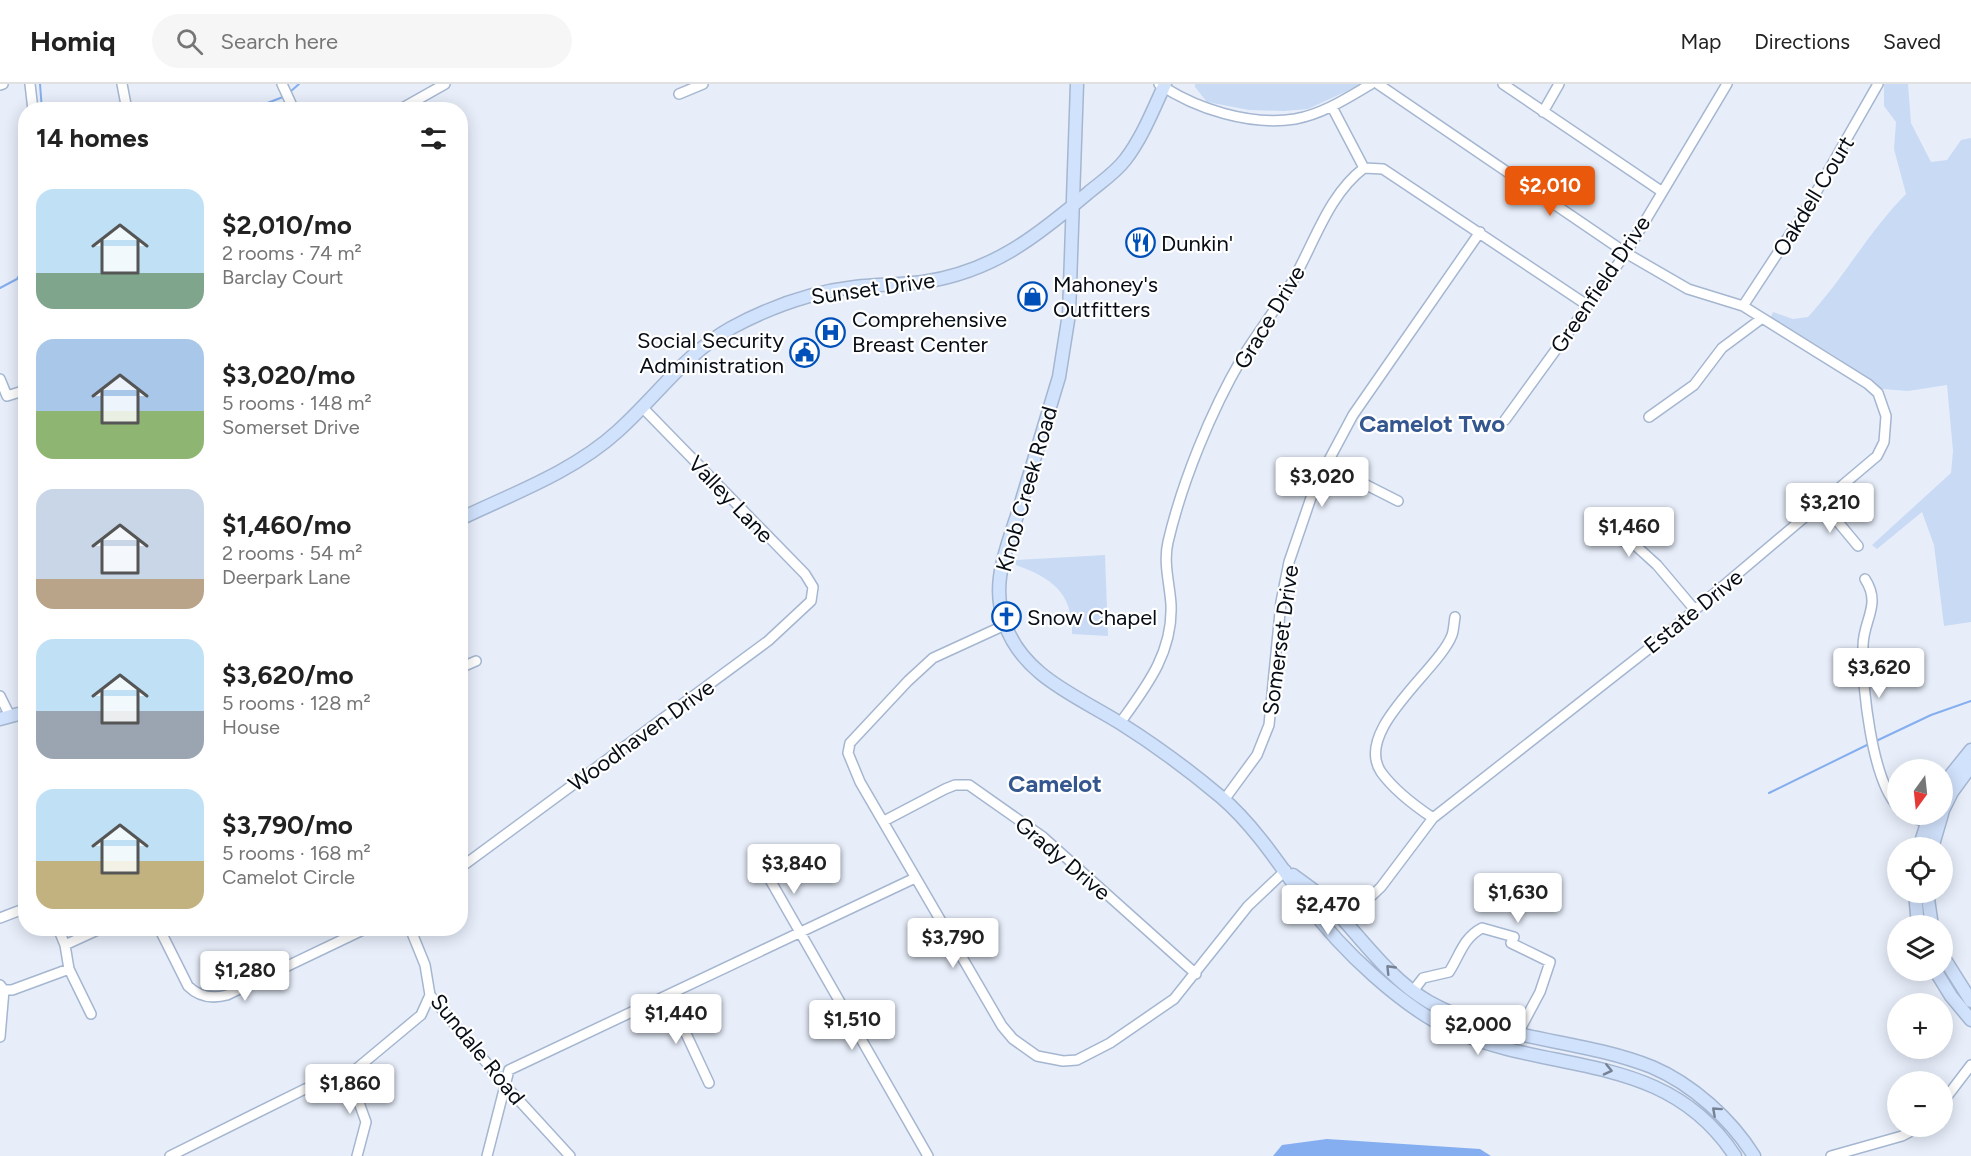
<!DOCTYPE html>
<meta charset="utf-8">
<style>
body{margin:0;font-family:Figtree,sans-serif;background:#f6f6f6;color:#222;height:100vh;display:flex;flex-direction:column;font-size:22px;white-space:nowrap}
*{box-sizing:border-box;margin:0}
p{font-size:20px;color:#767676}
.icon{flex:none;width:33px;height:33px;fill:none;stroke:currentColor;stroke-width:2;stroke-linecap:round;stroke-linejoin:round}
.map{position:relative;flex:1;overflow:hidden}
.drawer{position:absolute;left:18px;top:18px;width:450px;height:834px;display:flex;flex-direction:column;background:#fff;border-radius:24px;box-shadow:0 3px 15px #0003}
.drawer>*{flex:none}
.needle{width:39px;rotate:195deg}
.controls{position:absolute;left:1887px;top:675px;display:grid;gap:12px}
.controls a{display:grid;place-items:center;width:66px;height:66px;border-radius:50%;background:#fff;box-shadow:0 3px 15px #0003;font-size:30px}
.price{position:absolute;translate:-50% -51px;padding:0 14px;border-radius:6px;background:#fff;color:#222;font-size:20px;line-height:39px;filter:drop-shadow(0 2px 3px #0008)}
.price::after{content:'';position:absolute;left:50%;top:36px;width:18px;height:14px;margin-left:-9px;background:inherit;clip-path:polygon(0 0,100% 0,50% 100%)}
.price.active{background:#ea580c;color:#fff}
ul{padding:0;list-style:none}
li{display:flex;align-items:center;gap:18px;height:150px;padding:0 18px}
li span{display:grid;place-items:center;flex:none;width:168px;height:120px;border-radius:18px;color:#555}
li>.icon{margin-inline-start:auto}
span .icon{width:72px;height:72px;fill:#fffc;stroke-width:1}
li b{font-size:26px}
h2{display:flex;justify-content:space-between;align-items:center;height:72px;padding:0 18px;font-size:26px}
header{display:flex;align-items:center;gap:36px;box-sizing:border-box;height:84px;padding:0 30px;background:#fff;border-bottom:2px solid #e0e0e0}
header strong{font-size:28px}
nav{display:flex;gap:33px;margin-inline-start:auto;font-size:21px}
.search{width:420px;height:54px;background:#f6f6f6;display:flex;align-items:center;gap:15px;box-sizing:border-box;padding:0 21px;border-radius:33px;color:#767676;font-size:22px}
.map>svg:first-child{display:block}
.green{fill:#c9daf5}
.water{fill:#84aeef}
.lines{fill:none;stroke-linecap:round;stroke-linejoin:round}
.stream{stroke:#84aeef;stroke-width:2}
.street-casing{stroke:#a5b6d0;stroke-width:12}
.secondary-casing{stroke:#a5b6d0;stroke-width:15}
.street{stroke:#fff;stroke-width:9}
.secondary{stroke:#d1e2fc;stroke-width:12}
.oneway{stroke:#768294}
.labels{text-anchor:middle;stroke-width:4.5;stroke-linejoin:round;paint-order:stroke}
.street-label{font-size:22px;fill:#070d16;stroke:#fff}
.poi-label{font-size:22px;fill:#070d16;stroke:#fff;text-anchor:start}
.neighbourhood-label{font-size:24px;font-weight:bold;fill:#34578f;stroke:#fff}
</style>
<header>
<strong>Homiq</strong>
<div class="search"><svg class="icon" aria-label="search" viewBox="0 0 24 24"><circle cx="10" cy="10" r="6"/><path d="M15 15l6 6"/></svg>Search here</div>
<nav><a>Map</a><a>Directions</a><a>Saved</a></nav>
</header>
<div class="map">
<svg width="1971" height="1072" viewBox="0 0 1971 1072">
<rect width="100%" height="100%" fill="#e7eefa"/>
<!-- green -->
<path class="green" d="M1195,0H1362L1308,25L1284,27L1249,26L1207,18L1195,3Z
M1884,0H1908L1911,39L1931,78L1947,76L1961,56L1971,54V538L1944,542L1934,461L1922,428L1877,465L1872,461L1951,389L1953,367L1947,301L1908,307L1882,305L1838,274L1771,233L1773,228L1793,235L1808,233C1844,194 1869,147 1906,110L1894,65L1896,38L1884,22Z
M1105,471L1108,552L1072,550C1073,509 1052,494 1016,481L1014,476Z"/>
<!-- water -->
<path class="water" d="M1327,1055L1480,1065L1491,1072H1273L1282,1061Z"/>
<g class="lines">
<!-- stream -->
<path class="stream" d="M40,0L42,26
M290,8L299,0
M249,26L283,13
M0,204L17,195L26,180
M1874,658L1931,631L1971,617
M1769,709L1869,660"/>
<defs>
<path id="street" d="M30,0L33,26
M122,0L127,26
M282,0L294,26
M1159,0C1196,25 1250,42 1295,35C1323,30 1347,14 1371,0
M1503,0L1661,107
M0,1L3,0
M679,10L703,0
M1332,23L1364,84
M399,26L445,0
M1543,28L1559,0
M1743,222L1806,126L1878,0
M0,295L7,312L26,306
M1649,333L1694,301L1722,264L1761,235
M1505,336L1626,169L1727,0
M1327,381L1398,417
M1823,420L1858,462
M1609,452L1636,462L1657,481L1695,526
M1865,495C1882,521 1863,536 1863,562C1862,601 1871,694 1898,723
M1005,541L933,574L908,597L850,659L848,669L860,698L1002,942L1013,955L1037,972L1063,977L1077,976L1110,959L1174,915L1248,822L1286,786
M460,584L476,577
M0,612L10,632
M1120,639C1146,603 1173,569 1171,521C1170,501 1163,479 1168,458C1182,398 1211,327 1242,274C1258,248 1277,224 1292,198C1314,160 1328,111 1364,84L1383,85L1587,221
M1224,716L1257,671L1269,641L1281,518L1289,478L1315,402L1353,331L1480,148
M1907,730L1932,742
M1433,734C1415,722 1394,706 1381,688C1353,646 1439,586 1452,551C1454,545 1454,538 1455,533
M884,737L945,705L955,701H969L1043,753L1196,890
M460,784L768,557L811,517L813,503L805,490L642,323
M765,787L928,1072
M0,834L26,824
M1345,837L1381,803L1433,734L1651,563L1877,372L1884,358L1886,332L1878,309L1868,300L1743,222L1688,205L1626,169L1378,0
M58,844L65,861L69,885L91,930
M159,844L188,902C199,913 212,915 227,911L367,844
M410,844L425,881L430,911L505,1001L570,1072
M65,861L102,844
M0,901L4,906H12L69,885
M1413,907L1423,894L1449,888C1460,871 1463,854 1482,844L1514,853L1511,859L1550,878L1540,908L1517,951
M668,911L709,999
M0,953L4,906
M349,991L366,1038L357,1072
M1942,1019L1971,981
M170,1072L305,1005L349,991L421,931L430,911
M487,1072L509,986L915,794
M1831,1072L1902,1052L1921,1042"/>
<path id="secondary" d="M1077,0L1069,230L1059,293C1046,335 1034,377 1021,419C1014,443 1003,468 1000,493C998,508 1000,526 1005,540C1023,592 1077,612 1120,639C1155,661 1189,686 1221,713C1254,741 1282,784 1307,819C1340,865 1403,924 1454,947C1554,991 1666,967 1735,1072
M460,435C514,409 573,388 618,347C657,312 685,270 731,244C770,223 811,208 855,203C878,200 901,201 923,198C992,188 1036,153 1088,109C1100,99 1115,89 1125,76C1142,54 1153,26 1165,0
M0,635L26,628
M1942,702L1971,666
M1942,728L1952,708L1971,682
M1919,764L1930,730
M1932,764L1942,730
M1293,791C1302,798 1313,805 1322,813C1357,847 1386,893 1429,918C1501,958 1579,954 1652,983C1692,1000 1731,1035 1754,1072
M1915,808L1918,842
M1927,808L1932,842
M1942,871L1971,917
M1935,886L1951,912L1971,936"/>
</defs>
<!-- street casing -->
<use href="#street" class="street-casing"/>
<!-- secondary casing -->
<use href="#secondary" class="secondary-casing"/>
<!-- street -->
<use href="#street" class="street"/>
<!-- secondary -->
<use href="#secondary" class="secondary"/>
</g>
<!-- one-way arrows -->
<defs><path id="oneway-chevron" d="M-2-3.5L2.5 0L-2 3.5" fill="none" stroke-width="1.6" stroke-linecap="round" stroke-linejoin="round" transform="scale(1.5)"/></defs>
<g class="oneway">
<use href="#oneway-chevron" transform="translate(1390 885) rotate(-134)"/>
<use href="#oneway-chevron" transform="translate(1608 986) rotate(13)"/>
<use href="#oneway-chevron" transform="translate(1716 1027) rotate(-138)"/>
</g>
<!-- icons -->
<defs>
<symbol id="restaurant-ring" viewBox="-11 -11 22 22"><circle r="9.5" fill="#fff" stroke="#0050b9" stroke-width="1.5"/><path d="M-5-6h1v4h1v-4h1v4h1v-4h1v5L-1.5 .5V6h-2V.5L-5-1ZM5-6V6H3V1.5H1.5Q1.5-4 5-6Z" fill="#0050b9"/></symbol>
<symbol id="shop-ring" viewBox="-11 -11 22 22"><circle r="9.5" fill="#fff" stroke="#0050b9" stroke-width="1.5"/><path d="M-5-2.5h2.3a2.7 3.5 0 0 1 5.4 0H5L5.5 6h-11ZM-1.5-2.5h3a1.5 2.3 0 0 0-3 0Z" fill="#0050b9"/></symbol>
<symbol id="hospital-ring" viewBox="-11 -11 22 22"><circle r="9.5" fill="#fff" stroke="#0050b9" stroke-width="1.5"/><path d="M-5-5h3v3.5h4V-5h3V5h-3V1.5h-4V5h-3Z" fill="#0050b9"/></symbol>
<symbol id="civic-ring" viewBox="-11 -11 22 22"><circle r="9.5" fill="#fff" stroke="#0050b9" stroke-width="1.5"/><path d="M-.6-6.5H3V-4.5H.6V-3L4-1V1h2V6H-6V1h2V-1L-.6-3ZM-1.2 2.5V6h2.4V2.5Z" fill="#0050b9"/></symbol>
<symbol id="church-ring" viewBox="-11 -11 22 22"><circle r="9.5" fill="#fff" stroke="#0050b9" stroke-width="1.5"/><path d="M-1.2-6h2.4v3.5h3.3v2.4h-3.3V6h-2.4V-.1h-3.3v-2.4h3.3Z" fill="#0050b9"/></symbol>
</defs>
<g fill-rule="evenodd">
<use href="#restaurant-ring" x="1124" y="142" width="33" height="33"/>
<use href="#shop-ring" x="1016" y="196" width="33" height="33"/>
<use href="#hospital-ring" x="814" y="232" width="33" height="33"/>
<use href="#civic-ring" x="788" y="252" width="33" height="33"/>
<use href="#church-ring" x="990" y="516" width="33" height="33"/>
</g>
<g class="labels">
<!-- street labels -->
<g class="street-label">
<text transform="translate(1813 112) rotate(-59)" y="8">Oakdell Court</text>
<text transform="translate(1600 200) rotate(-56)" y="8">Greenfield Drive</text>
<text transform="translate(873 204) rotate(-8)" y="8">Sunset Drive</text>
<text transform="translate(1269 233) rotate(-59)" y="8">Grace Drive</text>
<text transform="translate(1026 405) rotate(-74)" y="8">Knob Creek Road</text>
<text transform="translate(731 415) rotate(46)" y="8">Valley Lane</text>
<text transform="translate(1693 527) rotate(-39)" y="8">Estate Drive</text>
<text transform="translate(1280 556) rotate(-82)" y="8">Somerset Drive</text>
<text transform="translate(641 651) rotate(-36)" y="8">Woodhaven Drive</text>
<text transform="translate(1063 774) rotate(40)" y="8">Grady Drive</text>
<text transform="translate(478 965) rotate(51)" y="8">Sundale Road</text>
</g>
<!-- poi labels -->
<g class="poi-label">
<text x="1161" y="167">Dunkin'</text>
<text x="1053" y="208">Mahoney's<tspan x="1053" dy="25">Outfitters</tspan></text>
<text x="852" y="243">Comprehensive<tspan x="852" dy="25">Breast Center</tspan></text>
<text x="784" y="264" text-anchor="end">Social Security<tspan x="784" dy="25">Administration</tspan></text>
<text x="1027" y="541">Snow Chapel</text>
</g>
<!-- neighbourhood labels -->
<g class="neighbourhood-label">
<text x="1432" y="348">Camelot Two</text>
<text x="1055" y="708">Camelot</text>
</g>
</g>
</svg>
<div class="controls">
<a><svg class="needle" viewBox="-14 -14 28 28"><path d="M0-13l5 13h-10z" fill="#e53935"/><path d="M0 13l5-13h-10z" fill="#767676"/></svg></a>
<a><svg class="icon" aria-label="locate" viewBox="0 0 24 24"><circle cx="12" cy="12" r="6"/><path d="M12 2v4M12 18v4M2 12h4M18 12h4"/></svg></a>
<a><svg class="icon" aria-label="layers" viewBox="0 0 24 24"><path d="M12 4l9 5-9 5-9-5zM3 14l9 5 9-5"/></svg></a>
<a>+</a>
<a>−</a>
</div>
<b class="price active" style="left:1550px;top:133px">$2,010</b>
<b class="price" style="left:1322px;top:424px">$3,020</b>
<b class="price" style="left:1830px;top:450px">$3,210</b>
<b class="price" style="left:1629px;top:474px">$1,460</b>
<b class="price" style="left:1879px;top:615px">$3,620</b>
<b class="price" style="left:794px;top:811px">$3,840</b>
<b class="price" style="left:1518px;top:840px">$1,630</b>
<b class="price" style="left:1328px;top:852px">$2,470</b>
<b class="price" style="left:953px;top:885px">$3,790</b>
<b class="price" style="left:245px;top:918px">$1,280</b>
<b class="price" style="left:676px;top:961px">$1,440</b>
<b class="price" style="left:852px;top:967px">$1,510</b>
<b class="price" style="left:1478px;top:972px">$2,000</b>
<b class="price" style="left:350px;top:1031px">$1,860</b>
<section class="drawer">
<h2>14 homes<svg class="icon" aria-label="filters" viewBox="0 0 24 24"><path d="M4 7h16M4 17h16"/><circle cx="9" cy="7" r="2"/><circle cx="15" cy="17" r="2"/></svg></h2>
<ul>
<li><span style="background:linear-gradient(#bfe0f5 70%,#7fa58c 0)"><svg class="icon" aria-label="home" viewBox="0 0 24 24"><path d="M3 11l9-7 9 7M6 9v11h12V9"/></svg></span><div><b>$2,010/mo</b><p>2 rooms · 74 m²</p><p>Barclay Court</p></div></li>
<li><span style="background:linear-gradient(#a9c7e8 60%,#8fb573 0)"><svg class="icon" aria-label="home" viewBox="0 0 24 24"><path d="M3 11l9-7 9 7M6 9v11h12V9"/></svg></span><div><b>$3,020/mo</b><p>5 rooms · 148 m²</p><p>Somerset Drive</p></div></li>
<li><span style="background:linear-gradient(#c9d6e8 75%,#b9a48a 0)"><svg class="icon" aria-label="home" viewBox="0 0 24 24"><path d="M3 11l9-7 9 7M6 9v11h12V9"/></svg></span><div><b>$1,460/mo</b><p>2 rooms · 54 m²</p><p>Deerpark Lane</p></div></li>
<li><span style="background:linear-gradient(#bfe0f5 60%,#9aa5b1 0)"><svg class="icon" aria-label="home" viewBox="0 0 24 24"><path d="M3 11l9-7 9 7M6 9v11h12V9"/></svg></span><div><b>$3,620/mo</b><p>5 rooms · 128 m²</p><p>House</p></div></li>
<li><span style="background:linear-gradient(#bfe0f5 60%,#c2b280 0)"><svg class="icon" aria-label="home" viewBox="0 0 24 24"><path d="M3 11l9-7 9 7M6 9v11h12V9"/></svg></span><div><b>$3,790/mo</b><p>5 rooms · 168 m²</p><p>Camelot Circle</p></div></li>
</ul>
</section>
</div>
